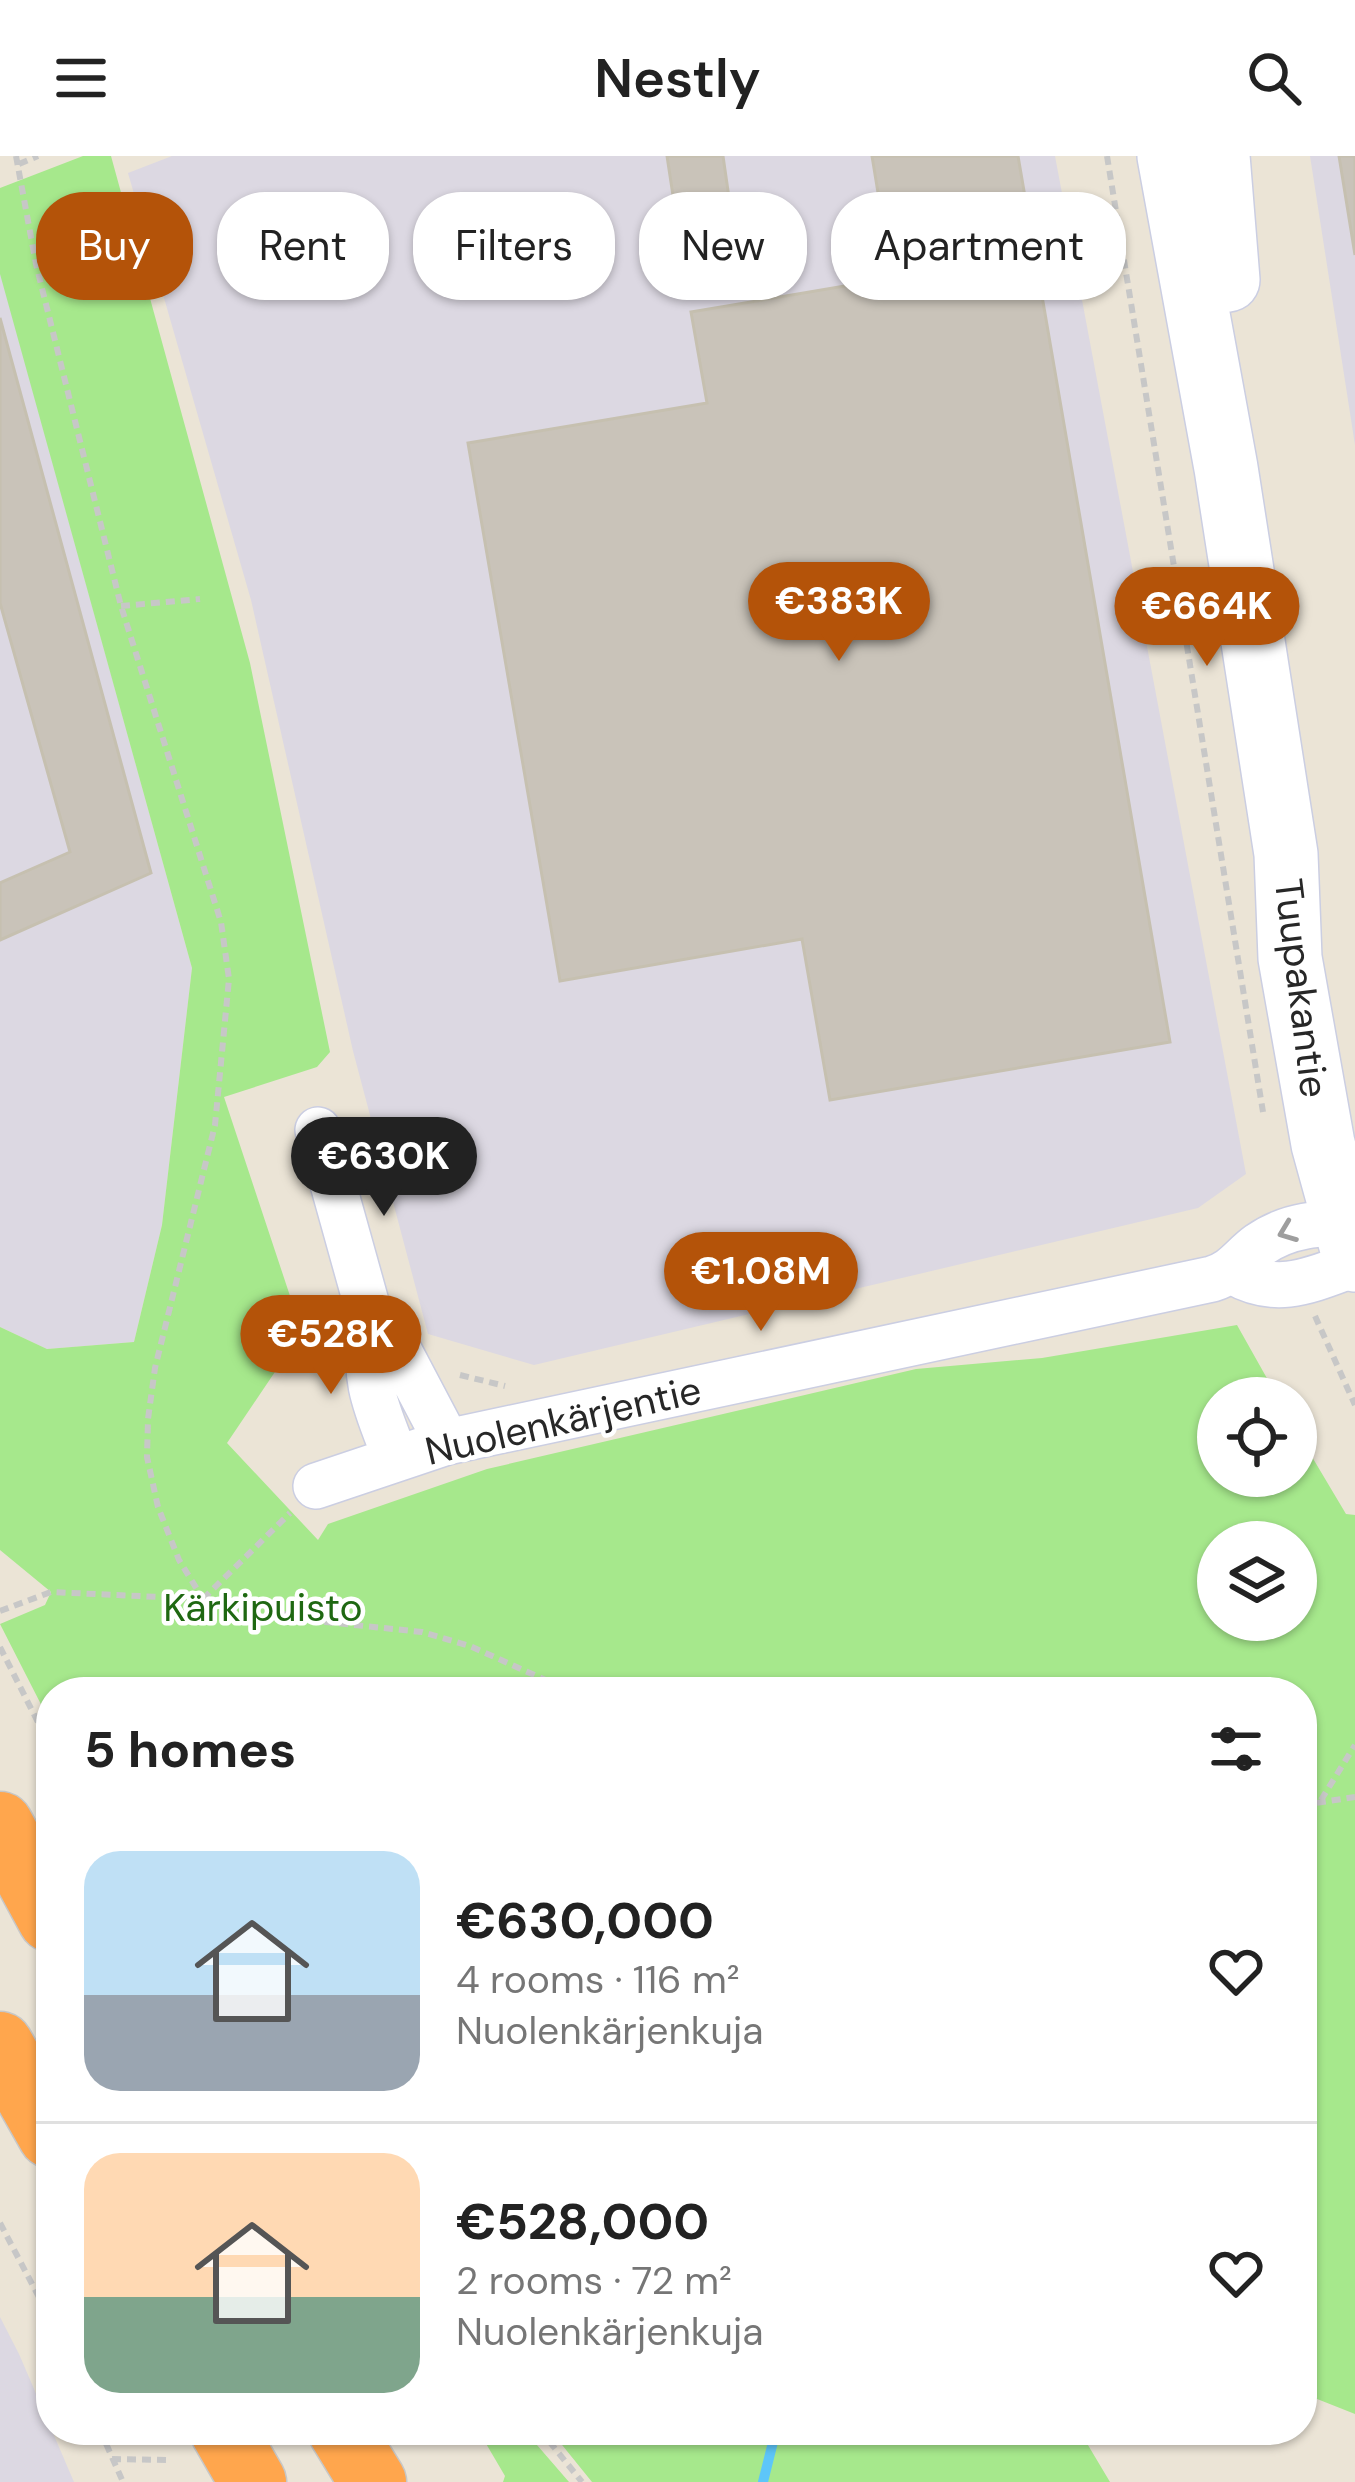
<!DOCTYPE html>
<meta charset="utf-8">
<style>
body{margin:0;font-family:"DM Sans",sans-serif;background:#f2f2f2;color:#222;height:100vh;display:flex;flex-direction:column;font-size:45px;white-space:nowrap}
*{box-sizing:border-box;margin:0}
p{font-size:39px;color:#767676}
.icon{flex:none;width:66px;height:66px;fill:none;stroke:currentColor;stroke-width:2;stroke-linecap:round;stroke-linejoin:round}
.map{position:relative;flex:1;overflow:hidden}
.details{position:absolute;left:36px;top:1521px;width:1281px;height:768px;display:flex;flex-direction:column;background:#fff;border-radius:48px;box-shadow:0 3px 9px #0004}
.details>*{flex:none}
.top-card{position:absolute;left:36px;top:36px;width:1284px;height:108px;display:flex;gap:24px}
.controls{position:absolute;left:1197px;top:1221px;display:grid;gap:24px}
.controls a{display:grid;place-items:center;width:120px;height:120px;border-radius:50%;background:#fff;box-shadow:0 3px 9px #0004;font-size:60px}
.price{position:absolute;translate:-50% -102px;padding:0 27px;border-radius:42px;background:#b45309;color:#fff;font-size:39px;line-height:78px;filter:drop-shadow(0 3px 6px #0008)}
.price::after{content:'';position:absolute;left:50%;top:72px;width:36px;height:27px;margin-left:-18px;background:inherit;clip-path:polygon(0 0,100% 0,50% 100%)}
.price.on{background:#222;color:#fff}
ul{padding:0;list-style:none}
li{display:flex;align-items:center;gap:36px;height:300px;padding:0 48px}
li+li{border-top:3px solid #e0e0e0}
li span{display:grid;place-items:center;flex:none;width:336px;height:240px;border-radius:36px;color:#555}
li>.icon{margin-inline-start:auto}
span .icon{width:144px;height:144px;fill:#fffc;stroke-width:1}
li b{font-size:51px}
h2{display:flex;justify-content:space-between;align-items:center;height:144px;padding:0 48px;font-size:51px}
.pill{padding:0 42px;border-radius:48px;background:#fff;box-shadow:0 3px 9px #0004;font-size:42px;line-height:108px}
.pill.on{background:#b45309;color:#fff}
header{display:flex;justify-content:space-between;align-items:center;height:156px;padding:0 48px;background:#fff;font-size:54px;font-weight:600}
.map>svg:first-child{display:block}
.industrial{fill:#dcd8e2}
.green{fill:#a6e88c;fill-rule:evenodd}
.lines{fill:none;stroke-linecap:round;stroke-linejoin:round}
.stream{stroke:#5dc6f9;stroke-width:10}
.building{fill:#c9c3b9;stroke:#c6c0b0;stroke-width:3}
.street-casing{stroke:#cbcee2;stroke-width:48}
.secondary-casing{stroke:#cbcee2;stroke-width:66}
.highway-casing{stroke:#c7c7c7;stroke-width:69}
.path{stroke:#c7c7c7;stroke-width:6;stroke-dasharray:9 6;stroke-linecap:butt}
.street{stroke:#fff;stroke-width:45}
.secondary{stroke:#fff;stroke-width:63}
.highway{stroke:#ffa64d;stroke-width:66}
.oneway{stroke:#9e9e9e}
.labels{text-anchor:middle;stroke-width:9;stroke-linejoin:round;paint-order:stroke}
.street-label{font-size:39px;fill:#272727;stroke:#fff}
.park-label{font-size:39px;fill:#1f6812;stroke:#fff}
</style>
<header><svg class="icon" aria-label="menu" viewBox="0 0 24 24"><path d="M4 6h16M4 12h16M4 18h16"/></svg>Nestly<svg class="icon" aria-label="search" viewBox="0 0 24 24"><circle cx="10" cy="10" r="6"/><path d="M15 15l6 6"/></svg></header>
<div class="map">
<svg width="1355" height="2326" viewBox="0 0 1355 2326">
<rect width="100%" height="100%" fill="#ebe4d6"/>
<!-- industrial -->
<path class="industrial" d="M172,0H1055L1246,1018L1198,1052L534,1209L428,1178L353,895L251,444L128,17Z
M1310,0H1355V289Z
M0,116L192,812L162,1069L134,1186L47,1193L0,1171Z
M0,2161L19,2198L74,2326H0Z"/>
<!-- green -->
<path class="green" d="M83,0H111L250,507L330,896L317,911L224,941L295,1155L285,1201L227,1287L318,1384L328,1368L487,1313L916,1213L1042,1202L1237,1169L1278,1242H1218V1320H1296V1274L1346,1358L1355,1359V2258L1302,2237V1536H51V1568L0,1468L45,1449L51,1436L0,1394V1171L47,1193L134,1186L162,1069L192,812L0,118V32ZM1218,1386H1296V1464H1218Z
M478,2274H524L569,2326H503L505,2320Z
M550,2274H1079L1110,2326H592Z"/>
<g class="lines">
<!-- stream -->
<path class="stream" d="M763,2326L776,2274"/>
</g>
<!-- building -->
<path class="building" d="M667,0H723L740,118L686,125Z
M872,0H1018L1170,886L830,944L802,783L560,825L468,287L707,247L691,156L892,122Z
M1339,0H1355V99Z
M0,162L151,717L0,784V727L70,696L0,447Z"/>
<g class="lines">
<defs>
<path id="street" d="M318,974L374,1175L398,1193L447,1286
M1234,1116C1277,1141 1311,1124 1355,1108
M374,1175C359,1220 380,1260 396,1303
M316,1330L447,1286L1212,1123C1235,1116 1241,1102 1259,1089C1289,1068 1320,1067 1355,1067"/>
<path id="secondary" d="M1169,0L1226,312L1286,698L1290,802L1323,988L1355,1104
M1218,0L1228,124"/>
<path id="highway" d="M0,1669L51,1763
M0,1889L51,1979
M223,2274L253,2326
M341,2274L373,2326"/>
</defs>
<!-- street casing -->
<use href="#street" class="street-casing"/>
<!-- secondary casing -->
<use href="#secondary" class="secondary-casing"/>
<!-- highway casing -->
<use href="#highway" class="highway-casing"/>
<!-- path -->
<path class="path" d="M16,0L36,108L121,450L221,766L229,823L215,969L155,1212L148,1263L147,1301L158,1351L179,1404L203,1443
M1107,0L1263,956
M19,8L38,0
M121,450L200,443
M1315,1160L1355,1249
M460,1219L505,1230
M203,1443L290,1357
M0,1455L51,1436L203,1443L326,1466L422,1476L470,1490L572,1536
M0,1491L51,1592
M1321,1644L1355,1589
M1302,1649L1355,1641
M0,2067L51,2164
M100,2274L123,2326
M540,2274L582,2326
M112,2303L170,2304"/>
<!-- street -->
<use href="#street" class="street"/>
<!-- secondary -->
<use href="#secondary" class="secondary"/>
<!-- highway -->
<use href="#highway" class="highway"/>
</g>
<!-- one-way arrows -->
<defs><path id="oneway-chevron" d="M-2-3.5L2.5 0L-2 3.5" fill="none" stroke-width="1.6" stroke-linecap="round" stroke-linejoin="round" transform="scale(3)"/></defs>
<use class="oneway" href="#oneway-chevron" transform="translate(1287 1076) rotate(159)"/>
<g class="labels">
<!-- street labels -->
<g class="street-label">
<text transform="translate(1302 832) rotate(83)" y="14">Tuupakantie</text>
<text transform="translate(563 1264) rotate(-13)" y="14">Nuolenkärjentie</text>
</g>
<!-- park labels -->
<g class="park-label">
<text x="263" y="1465">Kärkipuisto</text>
</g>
</g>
</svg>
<div class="controls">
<a><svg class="icon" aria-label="locate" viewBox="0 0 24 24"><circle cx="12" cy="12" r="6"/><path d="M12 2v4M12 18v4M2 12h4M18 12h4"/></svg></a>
<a><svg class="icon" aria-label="layers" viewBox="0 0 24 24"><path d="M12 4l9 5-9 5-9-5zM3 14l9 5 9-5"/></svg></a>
</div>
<b class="price" style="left:839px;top:508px">€383K</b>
<b class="price" style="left:1207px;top:513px">€664K</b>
<b class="price on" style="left:384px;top:1063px">€630K</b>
<b class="price" style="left:761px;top:1178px">€1.08M</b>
<b class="price" style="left:331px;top:1241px">€528K</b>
<div class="top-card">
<a class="pill on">Buy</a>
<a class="pill">Rent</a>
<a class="pill">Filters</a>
<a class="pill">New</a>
<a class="pill">Apartment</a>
</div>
<section class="details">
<h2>5 homes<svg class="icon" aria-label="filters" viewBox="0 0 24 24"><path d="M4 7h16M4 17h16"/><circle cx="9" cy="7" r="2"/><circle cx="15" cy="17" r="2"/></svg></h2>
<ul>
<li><span style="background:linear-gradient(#bfe0f5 60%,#9aa5b1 0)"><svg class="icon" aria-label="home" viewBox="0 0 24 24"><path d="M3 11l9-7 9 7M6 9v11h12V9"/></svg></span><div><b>€630,000</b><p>4 rooms · 116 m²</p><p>Nuolenkärjenkuja</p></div><svg class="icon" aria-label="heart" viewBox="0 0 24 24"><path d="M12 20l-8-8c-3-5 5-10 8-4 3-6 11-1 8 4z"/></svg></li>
<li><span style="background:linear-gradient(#ffd9b3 60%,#7fa58c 0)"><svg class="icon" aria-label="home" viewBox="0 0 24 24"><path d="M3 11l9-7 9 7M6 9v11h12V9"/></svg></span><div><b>€528,000</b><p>2 rooms · 72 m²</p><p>Nuolenkärjenkuja</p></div><svg class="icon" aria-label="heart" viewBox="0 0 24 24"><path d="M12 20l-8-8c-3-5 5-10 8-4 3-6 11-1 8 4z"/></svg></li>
</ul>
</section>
</div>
